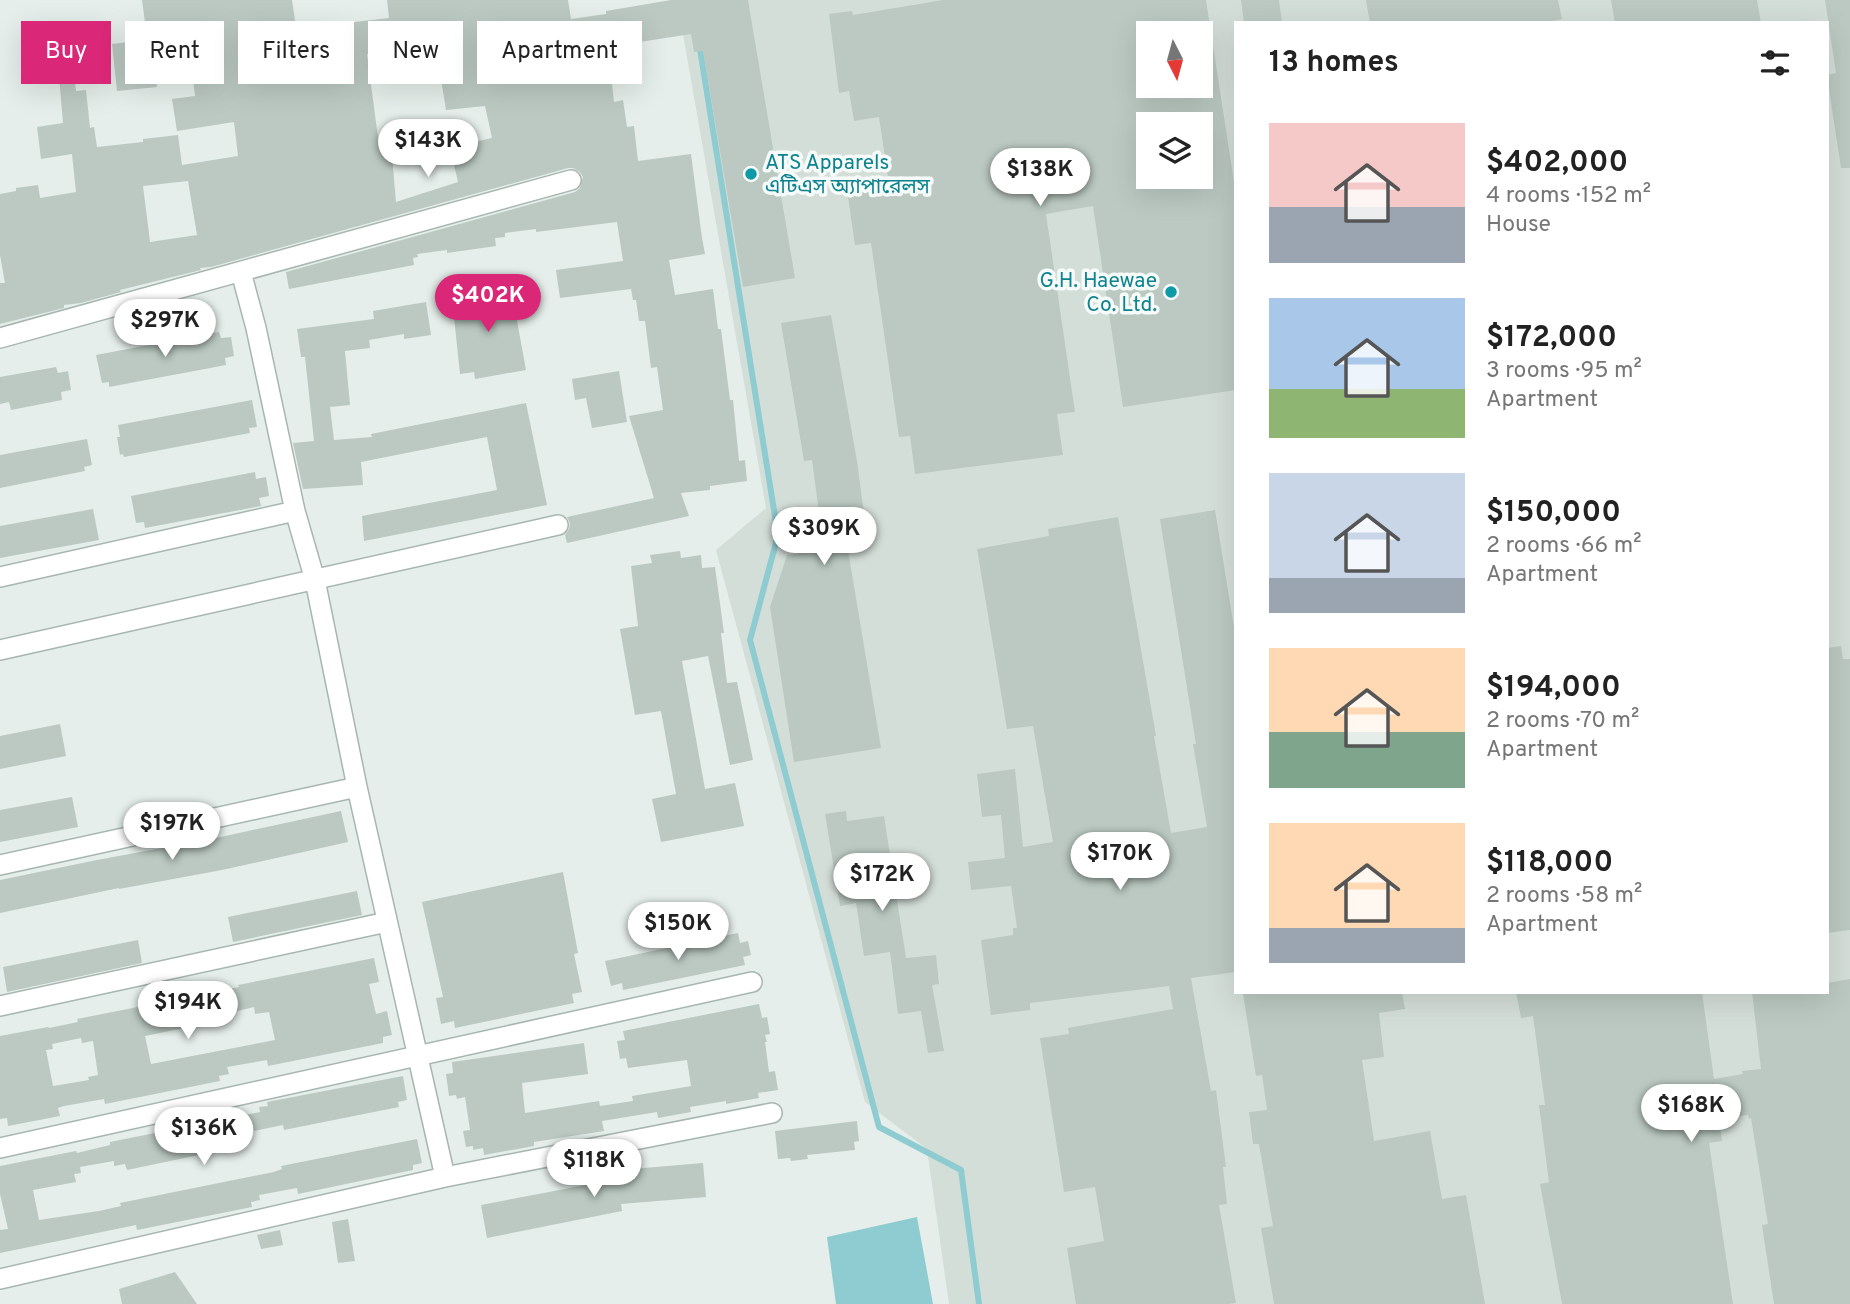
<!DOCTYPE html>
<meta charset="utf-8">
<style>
body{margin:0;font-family:Overpass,"Noto Sans Bengali",sans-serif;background:#f6f6f6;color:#222;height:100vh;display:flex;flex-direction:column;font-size:26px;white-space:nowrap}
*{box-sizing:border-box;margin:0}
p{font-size:23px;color:#767676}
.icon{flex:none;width:38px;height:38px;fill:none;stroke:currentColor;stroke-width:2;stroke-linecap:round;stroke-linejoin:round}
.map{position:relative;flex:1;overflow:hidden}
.details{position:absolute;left:1234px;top:21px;width:595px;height:973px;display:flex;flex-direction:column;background:#fff;border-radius:0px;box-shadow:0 7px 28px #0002}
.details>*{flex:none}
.banner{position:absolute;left:21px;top:21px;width:665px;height:63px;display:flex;gap:14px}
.needle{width:46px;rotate:174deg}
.tools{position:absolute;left:1136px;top:21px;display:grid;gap:14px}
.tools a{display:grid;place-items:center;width:77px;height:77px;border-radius:0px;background:#fff;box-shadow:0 7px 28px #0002;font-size:35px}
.price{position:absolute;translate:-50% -60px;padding:0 16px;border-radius:24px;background:#fff;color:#222;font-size:23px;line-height:46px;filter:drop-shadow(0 2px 4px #0008)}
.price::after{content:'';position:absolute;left:50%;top:42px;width:21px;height:16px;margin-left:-10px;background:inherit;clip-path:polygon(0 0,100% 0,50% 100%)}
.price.on{background:#db2777;color:#fff}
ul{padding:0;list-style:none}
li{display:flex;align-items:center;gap:21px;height:175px;padding:0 35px}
li span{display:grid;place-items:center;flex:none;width:196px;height:140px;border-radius:0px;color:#555}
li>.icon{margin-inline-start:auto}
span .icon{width:84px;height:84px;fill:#fffc;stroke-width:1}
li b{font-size:30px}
h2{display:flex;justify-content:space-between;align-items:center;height:84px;padding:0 35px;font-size:30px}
.tag{padding:0 24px;border-radius:0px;background:#fff;box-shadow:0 7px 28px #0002;font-size:24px;line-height:63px}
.tag.on{background:#db2777;color:#fff}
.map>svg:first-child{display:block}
.built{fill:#d4ded8;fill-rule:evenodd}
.water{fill:#8fccd1}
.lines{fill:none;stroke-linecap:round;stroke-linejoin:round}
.stream{stroke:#8fccd1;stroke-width:6}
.building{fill:#bbc9c2;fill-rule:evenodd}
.minor-casing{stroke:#a7b6b0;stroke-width:22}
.minor{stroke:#fff;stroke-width:19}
.culture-dot{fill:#0f9aa8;stroke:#f6faf8;stroke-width:2.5}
.labels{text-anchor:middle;stroke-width:7;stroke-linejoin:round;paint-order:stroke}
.culture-label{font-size:21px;fill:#0d838f;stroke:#f6faf8;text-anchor:start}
</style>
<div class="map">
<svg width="1850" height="1304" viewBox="0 0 1850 1304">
<rect width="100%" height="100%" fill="#e5eeea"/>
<!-- built -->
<path class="built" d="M677,0H1850V1304H949L927,1149L865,1102L716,550L766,508ZM1236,23H1827V992H1236ZM1148,33H1200V86H1148ZM1148,124H1200V177H1148Z"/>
<!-- water -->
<path class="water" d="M917,1217L933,1304H836L827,1237Z"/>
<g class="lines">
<!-- stream -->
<path class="stream" d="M699,43L778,535L750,640L879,1127L961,1170L979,1304"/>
</g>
<!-- building -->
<path class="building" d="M142,0H292L302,68L351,62L346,23L389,18L387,0H568L571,19L606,14V11L671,0H748L795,278L743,287L703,51L694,52L691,34L608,47L614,102L623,100L627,127L634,126L638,161L691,154L702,238L705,254L669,260L675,295L713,289L718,329H721L730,400H733L739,461L745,460L747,481L710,486V490L681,493L689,516L567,543L565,535L569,529L570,523L567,517L654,498L629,416L663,410L657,367L651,368L645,321H639L636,300H633L631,289L560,298L556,270L623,261L617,222L536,232V229L505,233V237L495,238L496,246L447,253V250L417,254L418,257L413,258L414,265L289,289L286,272L575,192L580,188L583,177L580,172L573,168H568L211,267L200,268L201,270L120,290L121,292L81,303L64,305V308L0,324V283H5L0,255V194L16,191V188L38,185L40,198L76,192L72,154L41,159L37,127L63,123L57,54L72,53L76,91L86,90L90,128L94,127L97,147L143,142V139L178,135L182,165L238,156L234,122L177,131L172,99L195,96L187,31L147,37ZM434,36L446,110L485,106L492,138L452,147L455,161H453L458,182L396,202L391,144L379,145L367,54L402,50L398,41ZM188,181L197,235L150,242L143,186Z
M943,0H1206L1236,195V390L1123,407L1093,206L1046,214L1075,412L1057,414L1063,455L915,474L910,436L899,437L871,243L855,245L847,190L889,184L879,117L854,121L849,91L839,93L829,14L852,11L853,15ZM1148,33H1200V86H1148ZM1148,124H1200V177H1148Z
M1241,0H1279L1282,23H1244Z
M1366,0H1558L1562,19L1542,23H1370Z
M1611,0H1757L1761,23H1615Z
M1825,0H1850V168H1841L1827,76V75L1836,73Z
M151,39L157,87L117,91L112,44Z
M511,288L526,370L475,379L474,372L460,374L452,298Z
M426,302L431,335L404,339V334L369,340L370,348L345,351L350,405L330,407L334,440L372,437L371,434L526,403L547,505L364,541L362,516L497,490L487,437L361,462L363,485L303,489L293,443L314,441L305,357H301L297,329L374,319L373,311Z
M831,315L857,461L867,536L846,538L881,748L794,762L770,607L787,555L824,550L812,460L804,461L781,323Z
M219,332L221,338L231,337L234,356L225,358L226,365L109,387V382L102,383L96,355Z
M56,367L58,373L68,371L71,390L61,392L62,400L11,410L9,402L0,404V377Z
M619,371L627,422L592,428L586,398L575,400L572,379Z
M252,400L257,427L249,428L250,433L124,457L123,454L120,455L117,437H120L118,425Z
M87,439L92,465L84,467L85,471L0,488V455Z
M255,472L256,479L266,477L269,496L259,498L261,506L145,528L144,522L136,523L131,496Z
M93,509L99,540L0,558V526Z
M1215,510L1236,640V972L1191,978L1211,1091L1216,1090L1226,1167H1223L1227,1204L1219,1205L1236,1303L1228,1304H1076L1067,1248L1104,1241L1095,1187L1064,1192L1040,1038L1069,1034L1068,1028L1173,1009L1169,986L1030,1003V1010L991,1015L981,940L1013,935V928H1017L1011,886L971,890L968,862L1005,858L1001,815L982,817L977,774L1015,769L1023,847L1053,842L1033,726L1007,729L977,549L1049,536L1048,529L1118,517L1156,736H1154L1171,833L1207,827L1193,744H1196L1160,519Z
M680,551L681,558L701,555L702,568L715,567L724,633H721L727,683L737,682L753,760L730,765L708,656L682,661L705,789L735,783L744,826L661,842L652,799L676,794L661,711L635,715L620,629L638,626L631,566L652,563L650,555Z
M1841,646L1843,659H1850V930L1827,933V648Z
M60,724L66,756L0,769V736Z
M72,797L78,827L0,842V810Z
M341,811L348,842L222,870L119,889V888L0,913V880L97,860L216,838Z
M846,811L847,821L884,816L906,958L936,955L939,984L932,985L944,1051L928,1053L921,1011L898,1014L890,952L864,956L856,903L840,906L825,814Z
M563,872L578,953L574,954L582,992L572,994L574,1003L455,1028L454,1021L441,1024L436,998L443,997L422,902Z
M357,891L362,915L233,942L228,917Z
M738,933L740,943L748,941L751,955L743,957L745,965L623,990L622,983L611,986L605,961Z
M138,940L142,963L7,992L3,967Z
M374,958L379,982L369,984L376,1014L387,1011L392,1035L383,1037V1043L268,1066L267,1060L227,1067L229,1074L219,1076L220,1081L105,1104L104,1099L64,1106L58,1108L60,1116L8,1126L7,1118L0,1119V1036L48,1027L49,1028L78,1022L77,1019L239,987L238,985ZM254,1007L255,1014L269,1012L275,1040L151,1064L145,1036L209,1023L208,1018ZM81,1038L82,1043L93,1041L98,1075L88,1077L89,1080L53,1086L46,1050L53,1049L52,1044Z
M1850,979V1304H1774L1762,1225L1768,1224L1751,1118L1749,1119L1748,1115L1719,1119L1722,1141L1709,1143L1733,1304H1562L1540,1184L1549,1182L1539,1105H1545L1533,1016L1521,1018L1516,992H1702L1714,1079L1743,1074L1742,1071L1761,1069L1752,992H1827V983Z
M1256,992H1402L1405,1009L1379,1013L1384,1057L1362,1060L1374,1141L1430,1131L1442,1199L1466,1195L1485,1304H1274L1261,1228L1273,1226L1259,1144H1253L1249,1112L1267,1110L1262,1075L1256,1076L1243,994Z
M759,1004L762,1018L767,1017L770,1034L765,1035L767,1042H765L769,1072L775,1071L778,1090L758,1093L759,1098L726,1104V1101L690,1107L691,1112L658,1118L657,1112L602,1121L604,1131L534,1142V1146L484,1155L483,1148L473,1150V1146L466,1147L463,1131L470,1130L465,1097L457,1099L456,1095L449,1096L446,1074L453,1073L452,1062L584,1043L588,1074L522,1083L525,1113L599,1101L600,1106L633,1101L632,1096L691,1086L687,1060L628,1068L626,1058L620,1059L617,1041L625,1040L623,1031Z
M403,1076L407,1100L398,1102L399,1107L284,1130L283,1125L249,1132L250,1139L241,1141L242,1146L127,1170L125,1164L114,1166V1161L80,1167L81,1173L74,1174L76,1182L33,1190L39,1220L99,1211L121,1206L120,1203L274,1172L282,1169L281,1166L417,1139L422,1163L413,1165V1170L298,1194L297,1188L259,1195L260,1200L251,1202L252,1207L137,1230L136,1225L0,1253V1230L8,1229L0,1194V1166L76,1151L77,1153L110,1145V1142L260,1112L259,1107L268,1106L267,1102Z
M857,1121L859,1141L854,1142L855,1150L807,1155L808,1159L791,1161L790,1158L778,1159L775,1131Z
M703,1163L706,1197L621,1204L622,1211L487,1238L481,1205L633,1176L632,1169Z
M348,1219L355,1261L338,1263L332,1222Z
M280,1230L283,1245L261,1249L257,1235Z
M175,1272L197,1304H122L119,1289Z"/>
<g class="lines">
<defs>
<path id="minor" d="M241,272L256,328L295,511L315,580L357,787L445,1177
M0,338L571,180
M0,577L295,511
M0,650L558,525
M0,865L357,787
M0,1006L387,922
M0,1148L752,982
M0,1279L445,1177L772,1113"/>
</defs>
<!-- minor casing -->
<use href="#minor" class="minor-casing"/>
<!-- minor -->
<use href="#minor" class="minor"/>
</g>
<!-- markers -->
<g class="culture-dot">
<circle cx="751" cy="174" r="7"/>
<circle cx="1171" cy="292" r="7"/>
</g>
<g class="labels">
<!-- culture labels -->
<g class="culture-label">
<text x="765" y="169">ATS Apparels<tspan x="765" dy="24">এটিএস অ্যাপারেলস</tspan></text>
<text x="1157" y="287" text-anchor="end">G.H. Haewae<tspan x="1157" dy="24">Co. Ltd.</tspan></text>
</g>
</g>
</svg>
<div class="tools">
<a><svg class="needle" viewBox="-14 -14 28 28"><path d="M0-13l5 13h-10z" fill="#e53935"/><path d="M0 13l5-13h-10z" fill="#767676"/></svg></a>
<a><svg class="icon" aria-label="layers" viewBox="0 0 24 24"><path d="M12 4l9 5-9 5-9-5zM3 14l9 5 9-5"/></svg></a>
</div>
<b class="price" style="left:428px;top:179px">$143K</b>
<b class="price" style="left:1040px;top:208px">$138K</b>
<b class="price on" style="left:488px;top:334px">$402K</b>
<b class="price" style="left:165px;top:359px">$297K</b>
<b class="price" style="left:824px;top:567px">$309K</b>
<b class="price" style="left:172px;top:862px">$197K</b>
<b class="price" style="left:1120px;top:892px">$170K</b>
<b class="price" style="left:882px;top:913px">$172K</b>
<b class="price" style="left:678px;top:962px">$150K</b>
<b class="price" style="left:188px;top:1041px">$194K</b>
<b class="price" style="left:1691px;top:1144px">$168K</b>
<b class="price" style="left:204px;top:1167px">$136K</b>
<b class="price" style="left:594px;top:1199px">$118K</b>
<div class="banner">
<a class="tag on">Buy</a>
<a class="tag">Rent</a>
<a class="tag">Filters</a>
<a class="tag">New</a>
<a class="tag">Apartment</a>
</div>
<section class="details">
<h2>13 homes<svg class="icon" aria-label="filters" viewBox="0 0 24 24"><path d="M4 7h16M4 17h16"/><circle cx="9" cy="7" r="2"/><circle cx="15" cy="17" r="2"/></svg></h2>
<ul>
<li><span style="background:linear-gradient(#f6c9c9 60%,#9aa5b1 0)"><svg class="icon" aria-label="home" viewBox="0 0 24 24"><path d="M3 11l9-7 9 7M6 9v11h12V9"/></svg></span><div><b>$402,000</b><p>4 rooms · 152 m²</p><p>House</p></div></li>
<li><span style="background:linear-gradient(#a9c7e8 65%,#8fb573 0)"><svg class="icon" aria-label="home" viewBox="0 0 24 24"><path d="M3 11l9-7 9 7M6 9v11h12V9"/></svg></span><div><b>$172,000</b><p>3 rooms · 95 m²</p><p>Apartment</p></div></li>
<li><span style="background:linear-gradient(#c9d6e8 75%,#9aa5b1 0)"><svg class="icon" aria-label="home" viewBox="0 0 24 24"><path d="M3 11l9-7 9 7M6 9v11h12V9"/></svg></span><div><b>$150,000</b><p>2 rooms · 66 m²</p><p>Apartment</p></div></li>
<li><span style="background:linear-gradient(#ffd9b3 60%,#7fa58c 0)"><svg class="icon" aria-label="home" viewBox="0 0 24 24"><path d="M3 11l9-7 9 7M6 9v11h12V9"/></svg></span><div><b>$194,000</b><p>2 rooms · 70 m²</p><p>Apartment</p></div></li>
<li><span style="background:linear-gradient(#ffd9b3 75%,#9aa5b1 0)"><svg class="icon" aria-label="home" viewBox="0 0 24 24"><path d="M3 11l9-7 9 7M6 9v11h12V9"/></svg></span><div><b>$118,000</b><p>2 rooms · 58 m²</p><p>Apartment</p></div></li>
</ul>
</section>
</div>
